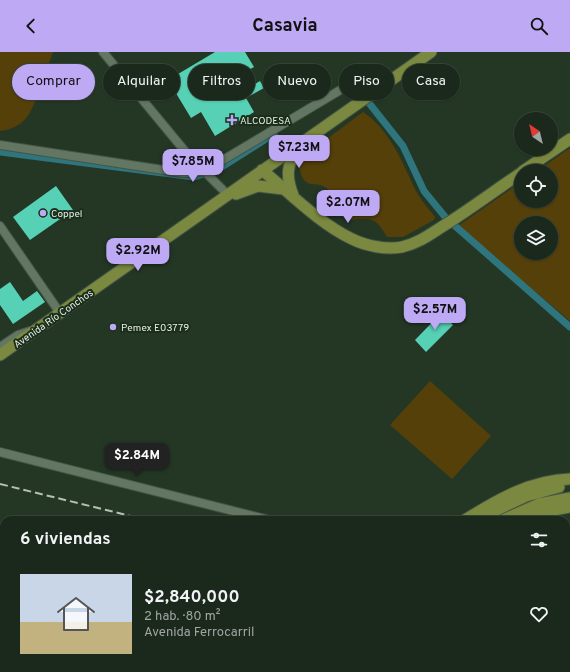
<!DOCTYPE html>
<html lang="es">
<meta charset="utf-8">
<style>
body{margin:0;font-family:Overpass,sans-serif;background:#243125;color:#f1f3f6;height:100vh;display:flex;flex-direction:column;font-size:15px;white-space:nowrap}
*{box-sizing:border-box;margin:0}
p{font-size:13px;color:#a0a6a3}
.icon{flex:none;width:22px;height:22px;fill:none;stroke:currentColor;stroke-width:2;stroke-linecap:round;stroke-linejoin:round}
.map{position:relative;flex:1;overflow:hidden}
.side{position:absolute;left:0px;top:464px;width:570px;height:156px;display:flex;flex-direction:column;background:#1b291c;border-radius:12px 12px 0 0;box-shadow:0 1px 3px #0004,0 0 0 1px #39453b}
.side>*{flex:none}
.top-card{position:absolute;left:12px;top:12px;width:546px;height:36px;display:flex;gap:8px}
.needle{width:26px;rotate:325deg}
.fabs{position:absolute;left:514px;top:60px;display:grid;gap:8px}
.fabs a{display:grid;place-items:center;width:44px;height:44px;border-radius:50%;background:#1b291c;box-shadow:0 1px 3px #0004,0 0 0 1px #39453b;font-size:20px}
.price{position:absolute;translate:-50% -34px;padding:0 9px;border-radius:8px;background:#bea9f5;color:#111;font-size:13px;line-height:26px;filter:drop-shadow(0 1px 2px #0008)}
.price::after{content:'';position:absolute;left:50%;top:24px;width:12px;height:9px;margin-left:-6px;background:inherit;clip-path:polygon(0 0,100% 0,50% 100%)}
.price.current{background:#222;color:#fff}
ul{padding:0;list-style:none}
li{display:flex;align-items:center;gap:12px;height:100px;padding:0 20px}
li span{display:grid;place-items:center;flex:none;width:112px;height:80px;border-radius:0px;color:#555}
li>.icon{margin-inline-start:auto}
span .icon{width:48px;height:48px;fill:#fffc;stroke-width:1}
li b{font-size:17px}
h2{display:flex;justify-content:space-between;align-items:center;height:48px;padding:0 20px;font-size:17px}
.chip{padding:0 14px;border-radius:18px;background:#1b291c;box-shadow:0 1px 3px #0004,0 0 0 1px #39453b;font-size:14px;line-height:36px}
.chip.current{background:#bea9f5;color:#111}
header{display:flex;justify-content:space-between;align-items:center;height:52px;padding:0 20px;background:#bea9f5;color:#111;font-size:18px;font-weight:700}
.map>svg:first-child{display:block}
.green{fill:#55400a;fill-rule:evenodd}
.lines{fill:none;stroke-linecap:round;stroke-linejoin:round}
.canal{stroke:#2f757d;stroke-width:7}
.building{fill:#56d1b5}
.minor-casing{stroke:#445446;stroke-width:10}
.major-casing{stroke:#445446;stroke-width:13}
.minor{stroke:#627662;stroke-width:8}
.major{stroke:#7a893f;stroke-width:11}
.rail{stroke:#b4c1b4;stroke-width:2;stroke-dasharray:8 4;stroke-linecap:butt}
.poi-dot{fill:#bea9f5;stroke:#1b2d1b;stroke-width:1.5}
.labels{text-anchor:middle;stroke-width:4;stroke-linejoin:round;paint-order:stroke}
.poi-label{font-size:10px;fill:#e4efe4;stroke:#1b2d1b;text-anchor:start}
.street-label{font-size:10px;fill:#e4efe4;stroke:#1b2d1b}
</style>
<header><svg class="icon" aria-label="back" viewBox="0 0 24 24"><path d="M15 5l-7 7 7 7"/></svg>Casavia<svg class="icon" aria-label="search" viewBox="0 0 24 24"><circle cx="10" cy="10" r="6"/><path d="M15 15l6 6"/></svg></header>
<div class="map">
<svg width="570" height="620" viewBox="0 0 570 620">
<rect width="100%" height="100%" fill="#243725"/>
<!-- green -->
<path class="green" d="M0,0H53C49,12 44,24 40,36C32,58 27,76 0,79Z
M363,60C390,78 402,110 415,137C420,147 428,156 435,165L434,168L403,185H387C376,166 372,165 351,168L337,158C337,147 331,136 320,133C315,132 309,133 305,129C301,126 300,117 298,112L300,107Z
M570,96V269L458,174L521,130V149H551V119H537ZM521,171H551V201H521Z
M430,329L491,384L452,427L390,373Z
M268,616H314L313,620H261Z"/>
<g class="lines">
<!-- canal -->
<path class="canal" d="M369,51L403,94L424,139L446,166L570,275
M0,100L194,125L217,118L274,82
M566,603L570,604"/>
</g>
<!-- building -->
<path class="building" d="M215,0H245L254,15L247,19L255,32L260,29L264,36L246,46L254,60L215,84L201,60L191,66L168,28Z
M56,134L73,158L30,188L13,165Z
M10,230L23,249L37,239L45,250L13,272L0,253V237Z
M447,255L451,259L445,265L453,273L426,300L415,288Z
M0,513L4,514V578L0,574Z
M566,542L570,543V558L566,557Z
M49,616H67L66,620H49Z
M367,616H448L447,620H366Z"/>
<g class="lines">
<defs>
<path id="minor" d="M103,0L189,104L228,143
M0,93L183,121H195L203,119L223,108L347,34H359L371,42
M0,174L60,261
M0,295L18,283L30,279
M0,400L269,468
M36,620L37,616"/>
<path id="major" d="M262,118C291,142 319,171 352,187C366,194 387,198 402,195C420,191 433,180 448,171C473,155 497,137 521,121
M523,119L570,87
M236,142L258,134L283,137
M293,143C286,125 286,112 299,96
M0,303L431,0
M488,462L526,444L559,435
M465,468C497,448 531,428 570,427
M503,468L539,452L570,446
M519,468L538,461L570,455
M0,493H4
M0,588H4
M175,616L200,620
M510,616L526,620
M551,616L568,620
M239,620L242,616
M250,620L261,616
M321,620L323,616"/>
</defs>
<!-- minor casing -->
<use href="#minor" class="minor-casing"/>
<!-- major casing -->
<use href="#major" class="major-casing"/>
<!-- minor -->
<use href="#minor" class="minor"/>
<!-- major -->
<use href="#major" class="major"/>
<!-- rail -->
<path class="rail" d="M0,432L147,468
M566,570L570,571"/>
</g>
<!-- markers -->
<g class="poi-dot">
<path d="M230 62h4v4h4v4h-4v4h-4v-4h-4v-4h4z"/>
<circle cx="43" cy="161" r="4"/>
<circle cx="113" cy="275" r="4"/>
</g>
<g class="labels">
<!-- poi labels -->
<g class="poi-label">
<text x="240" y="72">ALCODESA</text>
<text x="51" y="165">Coppel</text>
<text x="121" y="279">Pemex E03779</text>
</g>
<!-- street labels -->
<g class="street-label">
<text transform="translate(53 266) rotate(-35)" y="4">Avenida Río Conchos</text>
</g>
</g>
</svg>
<div class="fabs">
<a><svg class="needle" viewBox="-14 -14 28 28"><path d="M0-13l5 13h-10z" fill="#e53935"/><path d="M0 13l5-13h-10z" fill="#a0a6a3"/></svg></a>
<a><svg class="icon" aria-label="locate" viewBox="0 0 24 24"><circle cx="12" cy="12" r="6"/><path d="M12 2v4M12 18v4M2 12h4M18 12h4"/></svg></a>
<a><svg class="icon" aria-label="layers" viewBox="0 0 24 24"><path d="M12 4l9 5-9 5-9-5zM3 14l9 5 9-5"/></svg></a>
</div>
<b class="price" style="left:299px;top:117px">$7.23M</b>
<b class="price" style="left:193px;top:131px">$7.85M</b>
<b class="price" style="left:348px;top:172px">$2.07M</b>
<b class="price" style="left:138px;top:220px">$2.92M</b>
<b class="price" style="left:435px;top:279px">$2.57M</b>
<b class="price current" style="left:137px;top:425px">$2.84M</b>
<div class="top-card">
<a class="chip current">Comprar</a>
<a class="chip">Alquilar</a>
<a class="chip">Filtros</a>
<a class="chip">Nuevo</a>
<a class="chip">Piso</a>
<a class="chip">Casa</a>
</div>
<section class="side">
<h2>6 viviendas<svg class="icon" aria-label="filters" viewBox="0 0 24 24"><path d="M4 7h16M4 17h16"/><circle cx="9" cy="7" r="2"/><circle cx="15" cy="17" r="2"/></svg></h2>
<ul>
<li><span style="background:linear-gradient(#c9d6e8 60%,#c2b280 0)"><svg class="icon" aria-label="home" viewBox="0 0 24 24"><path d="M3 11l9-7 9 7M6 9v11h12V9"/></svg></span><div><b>$2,840,000</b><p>2 hab. · 80 m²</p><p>Avenida Ferrocarril</p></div><svg class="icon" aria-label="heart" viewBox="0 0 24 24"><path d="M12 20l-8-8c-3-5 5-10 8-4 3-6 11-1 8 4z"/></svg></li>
</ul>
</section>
</div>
